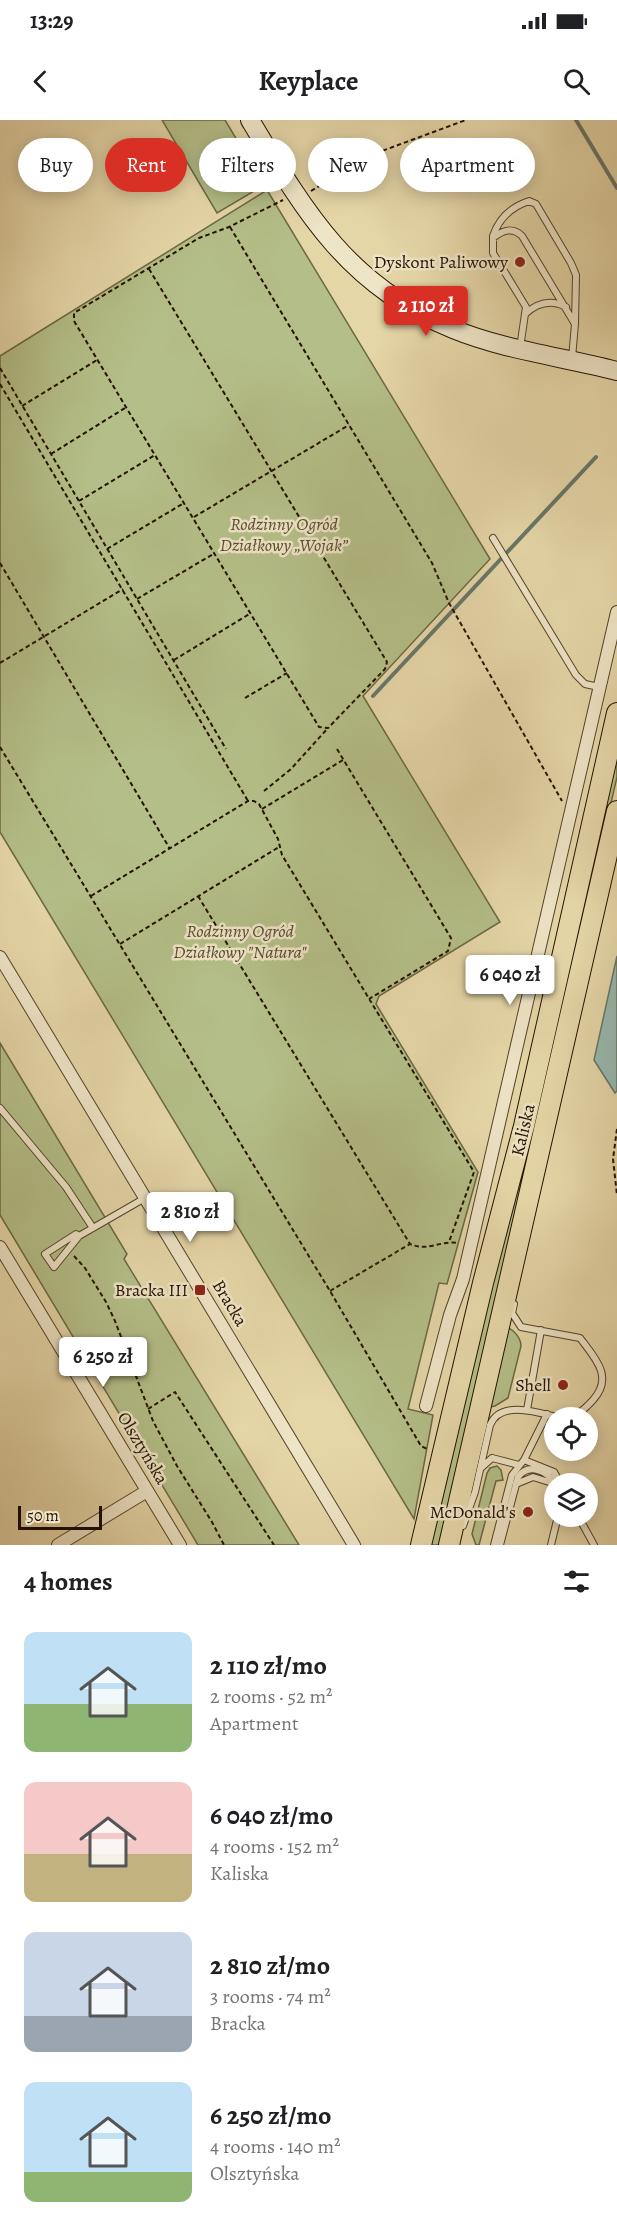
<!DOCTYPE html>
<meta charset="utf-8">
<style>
body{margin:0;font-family:Alegreya,serif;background:#f2f2f2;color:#202124;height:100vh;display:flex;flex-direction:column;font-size:22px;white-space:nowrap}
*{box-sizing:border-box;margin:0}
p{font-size:20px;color:#757577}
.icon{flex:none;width:33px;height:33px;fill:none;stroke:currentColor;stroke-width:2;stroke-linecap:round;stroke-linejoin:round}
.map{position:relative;height:1425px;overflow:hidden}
.panel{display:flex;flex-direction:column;background:#fff;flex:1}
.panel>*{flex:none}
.guide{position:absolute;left:18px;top:18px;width:582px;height:54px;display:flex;gap:12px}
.fabs{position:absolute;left:544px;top:1287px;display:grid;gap:12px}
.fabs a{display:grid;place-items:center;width:54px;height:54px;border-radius:50%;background:#fff;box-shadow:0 3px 15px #0003;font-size:30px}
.scale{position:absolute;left:18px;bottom:15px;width:84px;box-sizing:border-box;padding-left:6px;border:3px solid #241200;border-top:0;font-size:16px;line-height:21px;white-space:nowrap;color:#241200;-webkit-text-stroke:4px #eee4c6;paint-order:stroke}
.price{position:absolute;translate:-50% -51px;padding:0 14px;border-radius:6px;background:#fff;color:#222;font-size:20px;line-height:39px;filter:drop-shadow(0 2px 3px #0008)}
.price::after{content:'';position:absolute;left:50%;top:36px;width:18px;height:14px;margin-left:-9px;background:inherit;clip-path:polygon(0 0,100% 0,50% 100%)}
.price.selected{background:#d93025;color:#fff}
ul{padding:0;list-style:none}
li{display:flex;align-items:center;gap:18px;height:150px;padding:0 24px}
li span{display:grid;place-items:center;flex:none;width:168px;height:120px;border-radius:12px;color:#555}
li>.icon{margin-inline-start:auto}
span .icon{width:72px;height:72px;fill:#fffc;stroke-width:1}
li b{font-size:26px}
h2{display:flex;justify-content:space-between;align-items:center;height:72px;padding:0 24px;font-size:26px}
.tag{padding:0 21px;border-radius:27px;background:#fff;box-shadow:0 3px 15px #0003;font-size:21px;line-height:54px}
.tag.selected{background:#d93025;color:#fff}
.status{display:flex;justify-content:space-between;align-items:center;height:42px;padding:0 30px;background:#fff;direction:ltr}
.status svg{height:16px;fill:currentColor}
header{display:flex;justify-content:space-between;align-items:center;height:78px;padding:0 24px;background:#fff;font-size:27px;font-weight:600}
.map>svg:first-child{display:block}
.green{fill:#b4be88;stroke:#6c6844;stroke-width:1.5}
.water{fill:#97b8af;stroke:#697669;stroke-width:1.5}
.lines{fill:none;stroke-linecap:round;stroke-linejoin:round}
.stream{stroke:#697669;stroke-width:4}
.lane-casing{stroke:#54432a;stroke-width:8}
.street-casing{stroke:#54432a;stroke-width:14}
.secondary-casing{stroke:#241200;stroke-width:20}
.primary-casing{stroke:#241200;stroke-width:22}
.path{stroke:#241200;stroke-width:2;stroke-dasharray:4.5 3;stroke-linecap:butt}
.lane{stroke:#eee4c6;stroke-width:6}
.street{stroke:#eee4c6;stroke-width:12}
.secondary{stroke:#eee4c6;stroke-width:18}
.primary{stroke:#e5d6a8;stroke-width:20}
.poi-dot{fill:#8f2418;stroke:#eee4c6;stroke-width:2}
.labels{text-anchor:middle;stroke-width:5;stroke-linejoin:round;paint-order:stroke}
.poi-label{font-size:18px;fill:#241200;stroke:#eee4c6;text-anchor:end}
.park-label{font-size:18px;font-style:italic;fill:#564e30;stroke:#eee4c6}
.street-label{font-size:18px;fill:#241200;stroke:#eee4c6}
</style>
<div class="status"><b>13:29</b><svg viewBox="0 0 49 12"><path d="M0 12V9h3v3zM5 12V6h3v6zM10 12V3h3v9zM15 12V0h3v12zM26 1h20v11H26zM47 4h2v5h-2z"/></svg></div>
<header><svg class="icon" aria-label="back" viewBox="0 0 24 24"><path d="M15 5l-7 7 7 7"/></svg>Keyplace<svg class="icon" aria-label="search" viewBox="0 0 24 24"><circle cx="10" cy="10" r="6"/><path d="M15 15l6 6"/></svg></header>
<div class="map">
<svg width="617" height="1425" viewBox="0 0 617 1425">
<rect width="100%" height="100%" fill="#e5d6a8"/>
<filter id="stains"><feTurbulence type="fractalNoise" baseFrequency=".00333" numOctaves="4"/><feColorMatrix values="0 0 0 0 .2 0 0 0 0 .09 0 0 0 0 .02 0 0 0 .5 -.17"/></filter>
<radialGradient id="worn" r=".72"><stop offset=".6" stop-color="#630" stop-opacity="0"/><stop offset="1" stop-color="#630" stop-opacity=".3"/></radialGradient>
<!-- green -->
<path class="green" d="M162,0H225L264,65L217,93Z
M267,70L490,439L363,576L500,802L379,876L376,884L478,1052L447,1164L439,1163L408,1289L433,1295L414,1399L0,712V236Z
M617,627V657L444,1408L439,1425H428Z
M0,923L127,1134L124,1139L299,1425H198L0,1095Z
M507,1207C514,1210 521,1218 521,1226L508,1278L495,1286L489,1287Z
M497,1346L501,1350L503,1360L496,1361L479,1425H476L472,1414L487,1353L490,1348Z"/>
<!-- water -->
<path class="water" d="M617,836V971L615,973L594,940Z"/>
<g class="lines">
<!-- stream -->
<path class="stream" d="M576,0L617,68
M373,576L596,337"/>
<defs>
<path id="lane" d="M493,116C499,98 511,87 529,81L536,84L571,143L576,155L575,203
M525,194C537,183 551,179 566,187
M520,228L526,187L493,133V118C502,111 512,106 522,116L575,204L572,238
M493,418L576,555L585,564L599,567
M0,988L66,1067L93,1108
M79,1116L76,1114L45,1134L54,1147L79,1116L145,1078
M514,1184L512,1193L521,1207L580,1218C595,1238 614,1257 593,1280C585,1289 578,1295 566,1298
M527,1290L541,1210
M524,1340L554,1352L561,1364
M482,1347L492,1338L519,1345
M516,1364L533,1357L549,1362L555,1367
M578,1396L594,1425
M463,1406L475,1372L490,1305C501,1279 540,1293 560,1298
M494,1425L512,1355L524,1340L547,1294
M500,1425L518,1357C529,1342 547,1351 556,1364
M551,1425L558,1396"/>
<path id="street" d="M0,837L354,1425
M0,1127L180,1425
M426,1286L450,1195L463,1159L617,492
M58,1425L147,1371"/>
<path id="secondary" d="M250,0C305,92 348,166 453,209C504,230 563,237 617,251"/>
<path id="primary" d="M421,1425L483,1163L524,1006L617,593
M449,1425L617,691"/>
</defs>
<!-- lane casing -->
<use href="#lane" class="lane-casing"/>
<!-- street casing -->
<use href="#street" class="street-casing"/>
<!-- secondary casing -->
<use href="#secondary" class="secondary-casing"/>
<!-- primary casing -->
<use href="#primary" class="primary-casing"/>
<!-- path -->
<path class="path" d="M311,71L371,35L466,0
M230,107L432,443L449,483L562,681
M149,149L387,542L385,549L328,608L319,607L74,201V193L199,118L229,107L283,80
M0,248L226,629
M0,264L248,681
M22,286L97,240
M51,334L125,288
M79,381L155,335
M194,397L349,305
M107,429L184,383
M0,443L170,729
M137,479L215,433
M174,540L251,493
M0,543L123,469
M245,578L287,553
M0,627L330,1171L421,1326L429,1330
M337,629L451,818L448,831L369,879
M264,671L291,649L328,608
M262,689L343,640
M91,776L248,681H254L259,684L278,719L282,735L474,1052L449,1122
M198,776L410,1124
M120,824L279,727
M617,1009L613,1039L617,1075
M74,1136L85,1148L106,1182L115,1201L153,1301L177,1346L212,1402L224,1425
M330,1171L410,1124C428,1132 440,1120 459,1123
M148,1289L175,1272L274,1425"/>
<!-- lane -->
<use href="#lane" class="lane"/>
<!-- street -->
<use href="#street" class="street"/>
<!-- secondary -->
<use href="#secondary" class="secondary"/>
<!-- primary -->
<use href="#primary" class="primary"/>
</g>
<!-- markers -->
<g class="poi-dot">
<circle cx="520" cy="142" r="6"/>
<rect x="194" y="1164" width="12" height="12" rx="3"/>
<circle cx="563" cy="1265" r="6"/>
<circle cx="528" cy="1392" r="6"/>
</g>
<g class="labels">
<!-- poi labels -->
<g class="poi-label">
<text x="508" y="148">Dyskont Paliwowy</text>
<text x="188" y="1176">Bracka III</text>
<text x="551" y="1271">Shell</text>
<text x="516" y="1398">McDonald's</text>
</g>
<!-- park labels -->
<g class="park-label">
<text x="284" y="410">Rodzinny Ogród<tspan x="284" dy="21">Działkowy „Wojak”</tspan></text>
<text x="240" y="817">Rodzinny Ogród<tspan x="240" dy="21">Działkowy "Natura"</tspan></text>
</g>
<!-- street labels -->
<g class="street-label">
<text transform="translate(523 1010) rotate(-77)" y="6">Kaliska</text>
<text transform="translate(230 1183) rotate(59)" y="6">Bracka</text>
<text transform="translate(143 1328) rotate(59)" y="6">Olsztyńska</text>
</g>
</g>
<rect width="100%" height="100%" filter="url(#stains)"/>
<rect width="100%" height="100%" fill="url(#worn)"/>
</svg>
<div class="fabs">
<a><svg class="icon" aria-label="locate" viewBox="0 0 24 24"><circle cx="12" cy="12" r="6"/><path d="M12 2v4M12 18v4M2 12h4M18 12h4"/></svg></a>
<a><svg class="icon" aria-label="layers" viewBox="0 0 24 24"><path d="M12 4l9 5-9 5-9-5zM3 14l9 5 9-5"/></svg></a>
</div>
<div class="scale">50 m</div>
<b class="price selected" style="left:426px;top:217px">2 110 zł</b>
<b class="price" style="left:510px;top:886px">6 040 zł</b>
<b class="price" style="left:190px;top:1123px">2 810 zł</b>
<b class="price" style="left:103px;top:1268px">6 250 zł</b>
<div class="guide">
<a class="tag">Buy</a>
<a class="tag selected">Rent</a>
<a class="tag">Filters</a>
<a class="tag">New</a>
<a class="tag">Apartment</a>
</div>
</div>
<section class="panel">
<h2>4 homes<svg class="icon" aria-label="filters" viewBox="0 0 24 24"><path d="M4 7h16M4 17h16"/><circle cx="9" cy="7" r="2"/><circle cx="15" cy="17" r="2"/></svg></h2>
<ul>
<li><span style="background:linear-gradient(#bfe0f5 60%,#8fb573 0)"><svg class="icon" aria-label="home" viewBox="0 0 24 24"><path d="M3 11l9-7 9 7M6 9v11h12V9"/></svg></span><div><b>2 110 zł/mo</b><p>2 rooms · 52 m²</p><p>Apartment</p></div></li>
<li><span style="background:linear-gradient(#f6c9c9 60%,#c2b280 0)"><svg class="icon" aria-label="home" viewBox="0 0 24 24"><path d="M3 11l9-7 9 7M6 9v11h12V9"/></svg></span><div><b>6 040 zł/mo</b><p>4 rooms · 152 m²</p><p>Kaliska</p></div></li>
<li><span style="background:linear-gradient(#c9d6e8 70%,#9aa5b1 0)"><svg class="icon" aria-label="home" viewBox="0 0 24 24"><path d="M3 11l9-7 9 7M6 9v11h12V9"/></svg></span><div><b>2 810 zł/mo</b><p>3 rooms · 74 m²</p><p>Bracka</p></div></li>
<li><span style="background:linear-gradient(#bfe0f5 75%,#8fb573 0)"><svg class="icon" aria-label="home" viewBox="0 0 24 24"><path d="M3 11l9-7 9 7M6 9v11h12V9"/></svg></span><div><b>6 250 zł/mo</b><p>4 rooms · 140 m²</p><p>Olsztyńska</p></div></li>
</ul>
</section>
